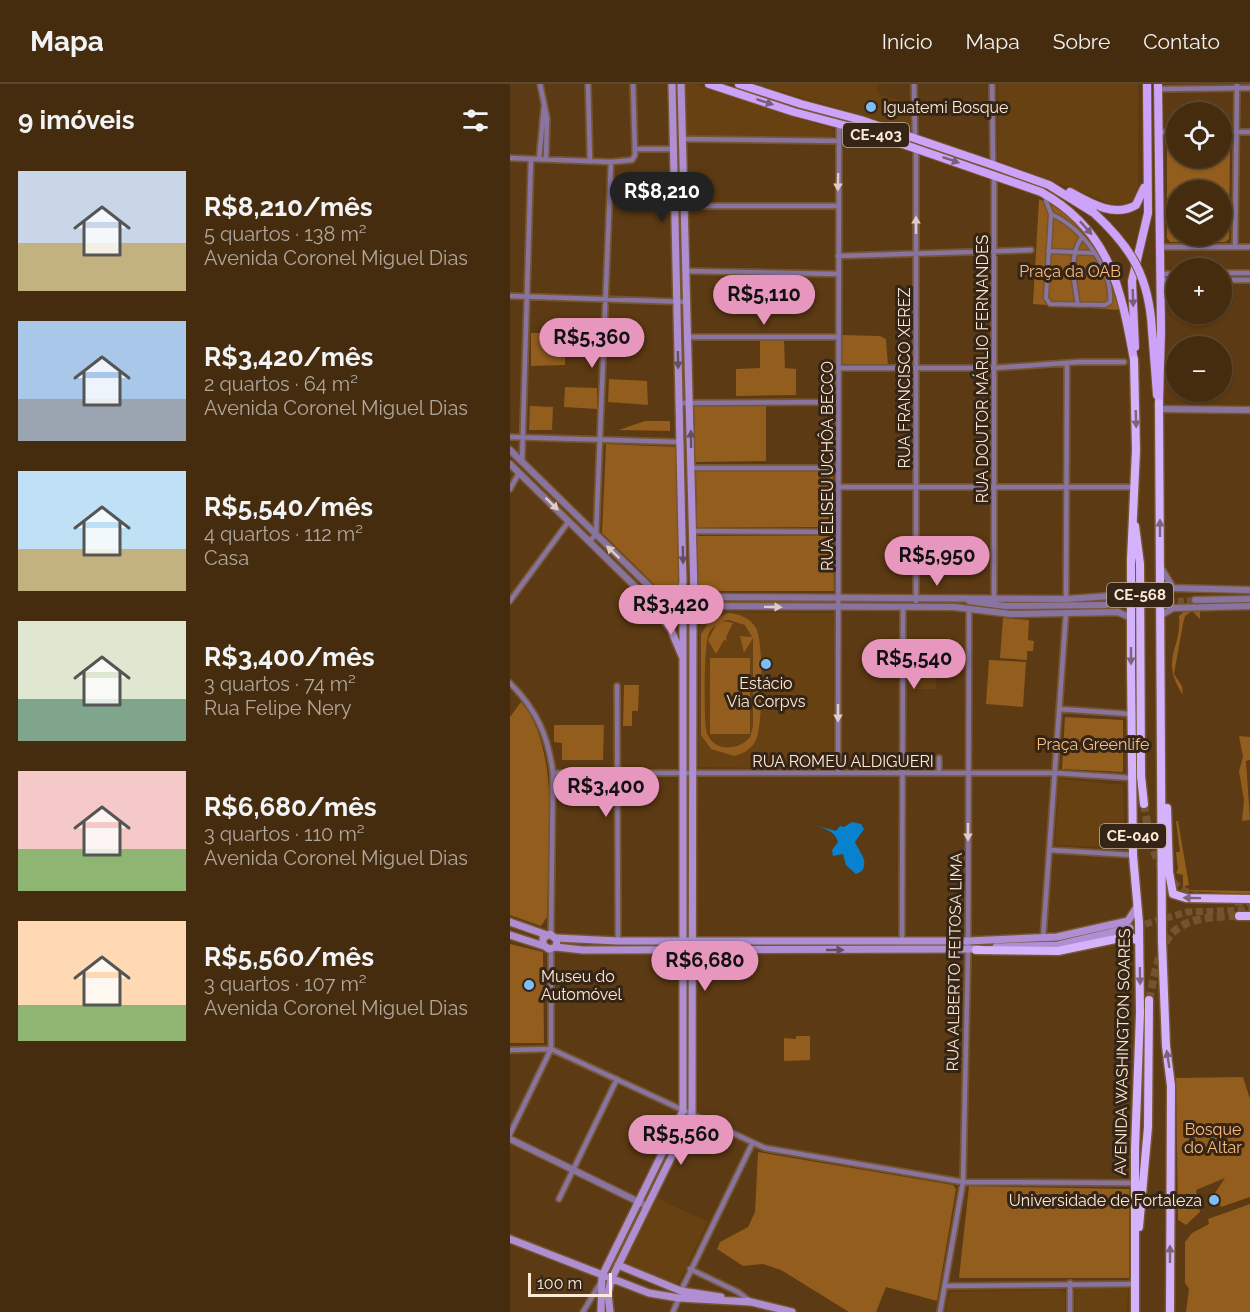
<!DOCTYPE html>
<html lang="pt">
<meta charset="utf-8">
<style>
body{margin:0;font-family:Raleway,sans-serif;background:#4f381c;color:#f1f3f6;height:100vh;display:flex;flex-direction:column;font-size:22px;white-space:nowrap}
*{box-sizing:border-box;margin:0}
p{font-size:20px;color:#b0a79e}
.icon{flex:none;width:33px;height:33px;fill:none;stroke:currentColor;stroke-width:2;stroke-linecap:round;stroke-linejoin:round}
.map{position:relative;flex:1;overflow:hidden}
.panel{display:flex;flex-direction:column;background:#452c0e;width:510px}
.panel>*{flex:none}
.tools{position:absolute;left:656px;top:18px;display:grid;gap:12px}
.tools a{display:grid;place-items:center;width:66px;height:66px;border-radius:50%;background:#452c0e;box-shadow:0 2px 4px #0004,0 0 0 2px #5d482e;font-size:30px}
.scale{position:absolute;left:18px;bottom:15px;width:84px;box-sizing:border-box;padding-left:6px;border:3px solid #fee9d5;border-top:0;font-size:16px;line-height:21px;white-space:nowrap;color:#fee9d5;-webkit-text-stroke:4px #352516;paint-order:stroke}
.price{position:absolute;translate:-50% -51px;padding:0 14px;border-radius:21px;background:#e797bd;color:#111;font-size:20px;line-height:39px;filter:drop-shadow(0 2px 3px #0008)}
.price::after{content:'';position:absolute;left:50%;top:36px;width:18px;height:14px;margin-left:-9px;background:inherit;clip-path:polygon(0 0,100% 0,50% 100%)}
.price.current{background:#222;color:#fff}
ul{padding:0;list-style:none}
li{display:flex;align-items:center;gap:18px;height:150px;padding:0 18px}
li span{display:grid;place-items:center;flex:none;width:168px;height:120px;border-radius:0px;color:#555}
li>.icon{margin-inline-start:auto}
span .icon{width:72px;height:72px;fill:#fffc;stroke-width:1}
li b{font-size:26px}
h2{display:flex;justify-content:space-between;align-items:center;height:72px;padding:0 18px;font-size:26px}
header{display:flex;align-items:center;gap:36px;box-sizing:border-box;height:84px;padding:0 30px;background:#452c0e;border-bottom:2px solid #5d482e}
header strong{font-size:28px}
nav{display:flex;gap:33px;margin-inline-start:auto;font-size:21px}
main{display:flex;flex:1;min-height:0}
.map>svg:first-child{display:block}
.built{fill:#684112}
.green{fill:#925d1d;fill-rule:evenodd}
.water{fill:#0882cf}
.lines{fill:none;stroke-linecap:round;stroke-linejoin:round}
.tertiary-tunnel{stroke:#745430;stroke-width:6;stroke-dasharray:6 3;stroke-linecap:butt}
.secondary-tunnel{stroke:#745430;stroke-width:7;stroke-dasharray:7 3.5;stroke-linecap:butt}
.trunk-tunnel{stroke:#745430;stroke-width:8;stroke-dasharray:8 4;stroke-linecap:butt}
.pedestrian-casing{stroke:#765632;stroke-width:7}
.minor-casing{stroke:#765632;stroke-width:8}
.tertiary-casing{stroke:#765632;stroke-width:9}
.secondary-casing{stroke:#765632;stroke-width:10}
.primary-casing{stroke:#765632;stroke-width:10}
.trunk-casing{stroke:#765632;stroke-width:11}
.pedestrian{stroke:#88749e;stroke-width:4}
.minor{stroke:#88749e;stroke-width:4.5}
.tertiary{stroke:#88749e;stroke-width:6}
.secondary{stroke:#af8fd1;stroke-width:7}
.primary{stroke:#cca3f9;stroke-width:8}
.trunk{stroke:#d4b2fc;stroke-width:8}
.primary-bridge-casing{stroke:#765632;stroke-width:10;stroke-linecap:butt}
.primary-bridge{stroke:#cca3f9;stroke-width:8}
.oneway{fill:#795e7c}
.oneway2{fill:#e0ccc7}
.oneway3{fill:#664f61}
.oneway4{fill:#7d647d}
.poi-dot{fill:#7bbef8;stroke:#352516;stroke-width:2}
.labels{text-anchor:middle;stroke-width:6;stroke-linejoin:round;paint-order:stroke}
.shield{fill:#352516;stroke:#c2ae9c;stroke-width:1.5}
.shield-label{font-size:15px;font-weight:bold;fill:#fee9d5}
.poi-label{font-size:16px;fill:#fee9d5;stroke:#352516;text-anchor:start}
.park-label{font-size:16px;fill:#fdbe7f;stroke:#352516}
.street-label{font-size:16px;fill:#fee9d5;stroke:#352516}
</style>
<header>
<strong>Mapa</strong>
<nav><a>Início</a><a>Mapa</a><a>Sobre</a><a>Contato</a></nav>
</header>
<main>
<section class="panel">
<h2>9 imóveis<svg class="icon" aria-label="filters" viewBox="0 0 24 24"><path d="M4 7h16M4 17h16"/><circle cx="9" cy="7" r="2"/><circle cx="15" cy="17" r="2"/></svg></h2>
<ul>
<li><span style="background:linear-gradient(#c9d6e8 60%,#c2b280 0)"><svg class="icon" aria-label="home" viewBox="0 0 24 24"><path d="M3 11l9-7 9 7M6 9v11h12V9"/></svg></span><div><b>R$8,210/mês</b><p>5 quartos · 138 m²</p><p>Avenida Coronel Miguel Dias</p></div></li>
<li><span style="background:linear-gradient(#a9c7e8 65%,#9aa5b1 0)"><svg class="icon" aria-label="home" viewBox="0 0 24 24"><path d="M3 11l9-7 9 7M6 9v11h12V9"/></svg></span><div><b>R$3,420/mês</b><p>2 quartos · 64 m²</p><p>Avenida Coronel Miguel Dias</p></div></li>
<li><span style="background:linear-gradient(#bfe0f5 65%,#c2b280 0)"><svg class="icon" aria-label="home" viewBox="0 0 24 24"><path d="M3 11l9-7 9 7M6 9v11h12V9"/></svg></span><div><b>R$5,540/mês</b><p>4 quartos · 112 m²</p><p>Casa</p></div></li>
<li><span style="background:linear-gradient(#dfe7d0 65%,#7fa58c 0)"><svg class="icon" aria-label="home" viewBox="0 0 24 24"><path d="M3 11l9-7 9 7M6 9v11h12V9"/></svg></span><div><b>R$3,400/mês</b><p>3 quartos · 74 m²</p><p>Rua Felipe Nery</p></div></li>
<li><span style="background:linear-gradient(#f6c9c9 65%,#8fb573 0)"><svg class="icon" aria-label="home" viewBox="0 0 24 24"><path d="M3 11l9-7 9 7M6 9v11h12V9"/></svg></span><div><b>R$6,680/mês</b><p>3 quartos · 110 m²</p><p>Avenida Coronel Miguel Dias</p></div></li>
<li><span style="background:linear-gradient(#ffd9b3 70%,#8fb573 0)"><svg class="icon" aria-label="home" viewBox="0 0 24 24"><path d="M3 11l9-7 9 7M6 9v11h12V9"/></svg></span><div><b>R$5,560/mês</b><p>3 quartos · 107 m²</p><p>Avenida Coronel Miguel Dias</p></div></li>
</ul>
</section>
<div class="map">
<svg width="740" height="1228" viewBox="0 0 740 1228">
<rect width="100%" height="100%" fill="#5c3a13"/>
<!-- built -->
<path class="built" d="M175,0H185L322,45L325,50L320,54L175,52Z
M245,0H367L368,10L400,19L401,46Z
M488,0H628V108L624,116L618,120L606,122L488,76Z
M192,528L324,529L323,685L189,683V531Z
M398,579H426V605H398Z
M549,695L613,701L615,764L545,761Z
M147,1114L198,1138L168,1200L117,1181L116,1177Z
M565,1202L618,1204L617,1228H565Z
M551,1206L555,1209V1228H436L439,1210L442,1208Z"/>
<!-- green -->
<path class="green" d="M659,52H666V74H711V52H717L720,56L719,155L715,158H660L657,154V55ZM666,106H711V152H666Z
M529,115C579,136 595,178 609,226L523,220Z
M21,249H55V281L21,282Z
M332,251L370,252L376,255L378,282H332Z
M274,256L275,284L286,285V311L226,312V285L250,284V257Z
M99,295L137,297L138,321L98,318Z
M55,303L87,304V325L54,323Z
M256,321V377L185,378L184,322Z
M20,322L43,323L42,346H19Z
M135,337H160V347L109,346Z
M96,360L166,363L169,502L162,509L151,507L92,449Z
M323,386V443H187L186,387Z
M187,452H323L324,507H188Z
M677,525L690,526V535L682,527L675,532L673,540L664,590L672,602L673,611C649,574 672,566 669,532Z
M218,529C230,530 240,534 246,544C254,557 253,643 246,656C242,665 232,670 224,672L201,665L191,651V550L199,538ZM219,536L235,541L242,553L230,552L234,569L243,554V642L240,653C228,668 201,668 196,646C194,633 194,564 198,552C199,547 202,544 206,541L198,556L206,570L214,556L217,557L216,553L223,539L212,537Z
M493,534L519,536L518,556L524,557L523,567H517V576L490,574Z
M200,574H240V650H200Z
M479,576L516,578L513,623L476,620Z
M114,601H129L128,627H122V642H113Z
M11,618C52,664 38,773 37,833L31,842L0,831V633Z
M555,633L613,636V688L552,685Z
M44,641H94L93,676H52V659L44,658Z
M729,652L740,653V676L736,677L740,736L732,737L734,716L729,687L733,673Z
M666,737H668L679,801L675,802V806L740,807V810L673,807V791L666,789L668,785L666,768H670Z
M0,860L33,868L34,959H0Z
M286,952H300V976L274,977V954L286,955Z
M733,993L740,1015V1113L711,1123L705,1109L715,1094L686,1106L690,1128L676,1141L668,1136L666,994Z
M248,1068L443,1101L446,1105L427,1217L376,1203L366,1228H339L271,1186L253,1180L233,1182L207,1165L210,1158L238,1143L245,1128Z
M459,1102L619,1105V1194H449Z
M740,1120V1228H676L679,1205L675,1199V1158L682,1149L699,1140L698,1135Z"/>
<!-- water -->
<path class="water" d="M342,738L351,740L354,745L345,758C349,768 359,776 352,787L346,790L336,781L333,770L323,772L322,766L328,758C325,748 318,746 308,742L326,747L330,742L334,743Z"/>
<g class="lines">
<!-- tertiary-tunnel -->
<path class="tertiary-tunnel" d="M596,521L685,516"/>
<!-- secondary-tunnel -->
<path class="secondary-tunnel" d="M625,843L677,828L740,826"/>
<!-- trunk-tunnel -->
<path class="trunk-tunnel" d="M634,720C640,758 646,801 689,813
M725,818L740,819
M639,916C653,850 656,833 729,832"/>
<defs>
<path id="pedestrian" d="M537,112L536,117L541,130L536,214L540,220L595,221L600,218C603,184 571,143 541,130
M538,167L584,169
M568,221C564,197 558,174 572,153"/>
<path id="minor" d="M30,0L37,34L36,75
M78,0L80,77
M404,0L405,53
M482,0L483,81
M648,5L740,4
M648,48H666
M711,48H740
M173,55L329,57
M406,64V517
M125,65H163
M0,74L101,78L122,76L125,71L123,0
M29,75L34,23
M484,92V515
M163,122H327
M650,163H740
M725,163L727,0
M328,172L521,166
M177,187L328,190
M711,189H740
M651,190H666
M651,196H666
M711,196H740
M0,212L177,218
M178,253H329
M329,284H485L569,278H614
M169,319L328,318
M0,353L170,358
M12,378L21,75
M182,384H328
M328,403H624
M0,405L9,389
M183,447L328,448
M79,457L86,451L101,78
M556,515L557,279
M0,517L59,437
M0,599C27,626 38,652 43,689L41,851
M107,602L108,858
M549,625L621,630
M429,674V689
M43,689H546L622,694
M328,689L329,39
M540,766L623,771
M533,854L556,529
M392,857L393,523
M0,966L41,965L255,1064L453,1098L625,1099
M0,1050L41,965V865
M49,1115L107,995
M180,1185L228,1208L241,1218
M560,1199V1228
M435,1202L625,1200
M171,1207L242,1060
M73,1228L91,1198
M163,1228L169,1214
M430,1228L453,1098L458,867L459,525"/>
<path id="tertiary" d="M649,325L740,326
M0,366L148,511L169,513
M0,380L138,515L160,526L172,525
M651,484L663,504L740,506
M187,513L556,515L616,511L621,506
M685,516L740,515
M459,517L495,522L596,521
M188,522L444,523L501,530L608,528L621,534
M650,532L663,524L740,522
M0,1055L137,1122"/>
<path id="secondary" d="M162,0L173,498L168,519L177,527L186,524L189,517L186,510L177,507L171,510
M171,0L184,509
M138,515L161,546L172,572
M0,838L37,851
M0,851L34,862
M46,854L108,857H457L547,853L618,837L627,823
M46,863L47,856L40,850L33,854V861L39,865L46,863L73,866L469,865
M486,863L548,861L620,844
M0,1155L139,1209L169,1214L241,1218
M108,1181L171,1207L211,1213
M237,1217L282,1228
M91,1228L92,1192L173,1027V526
M100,1228L98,1210L101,1196L182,1031L183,527"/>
<path id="primary" d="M199,0L284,28L352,46L531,108C600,146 611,205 624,276
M229,0L291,20L351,36L483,81L539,101L584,129
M648,0L651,247L649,319
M560,108C580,119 604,134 626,121L634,104
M642,246L647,311
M625,263L622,197L638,129L637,0"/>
<path id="trunk" d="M624,276L626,366L621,476V582L623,771L629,839L630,929L625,1065V1228
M649,319L652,857L656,962L661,1002L660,1228
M625,442L630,480L631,692L634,720
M657,724L659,788L663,810L676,814L740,815
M729,832H740
M466,866L548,867L620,852L629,858
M629,1143L638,1043L639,916"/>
</defs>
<!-- pedestrian casing -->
<use href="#pedestrian" class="pedestrian-casing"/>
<!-- minor casing -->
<use href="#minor" class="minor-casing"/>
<!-- tertiary casing -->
<use href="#tertiary" class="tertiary-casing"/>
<!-- secondary casing -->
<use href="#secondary" class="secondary-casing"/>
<!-- primary casing -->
<use href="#primary" class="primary-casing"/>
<!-- trunk casing -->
<use href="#trunk" class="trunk-casing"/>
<!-- pedestrian -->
<use href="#pedestrian" class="pedestrian"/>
<!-- minor -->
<use href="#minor" class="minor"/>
<!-- tertiary -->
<use href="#tertiary" class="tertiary"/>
<!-- secondary -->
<use href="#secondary" class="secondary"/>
<!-- primary -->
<use href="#primary" class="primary"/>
<!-- trunk -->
<use href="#trunk" class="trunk"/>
<defs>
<path id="primary-bridge" d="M584,129C622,164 639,193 642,246"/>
</defs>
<!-- primary-bridge casing -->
<use href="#primary-bridge" class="primary-bridge-casing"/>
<!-- primary-bridge -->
<use href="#primary-bridge" class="primary-bridge"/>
</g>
<!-- one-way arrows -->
<defs><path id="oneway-solid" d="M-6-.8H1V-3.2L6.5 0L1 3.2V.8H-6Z" transform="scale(1.5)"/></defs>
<g class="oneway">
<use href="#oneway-solid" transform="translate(255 18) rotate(18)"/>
<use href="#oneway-solid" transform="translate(441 76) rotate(19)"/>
<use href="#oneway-solid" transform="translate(576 144) rotate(48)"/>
<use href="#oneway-solid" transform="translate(623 214) rotate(88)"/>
</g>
<g class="oneway2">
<use href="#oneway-solid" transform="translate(328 98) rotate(91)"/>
<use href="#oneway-solid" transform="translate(406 141) rotate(-90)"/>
<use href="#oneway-solid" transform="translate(42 420) rotate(44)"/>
<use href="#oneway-solid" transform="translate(103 468) rotate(-136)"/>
<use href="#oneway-solid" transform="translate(263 523) rotate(1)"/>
<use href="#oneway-solid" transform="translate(328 629) rotate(90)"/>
<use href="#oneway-solid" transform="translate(458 748) rotate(90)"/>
</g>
<g class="oneway3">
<use href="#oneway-solid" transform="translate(168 276) rotate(89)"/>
<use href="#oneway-solid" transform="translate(181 355) rotate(-91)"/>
<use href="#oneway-solid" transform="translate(173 471) rotate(89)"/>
<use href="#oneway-solid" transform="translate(325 866)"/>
</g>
<g class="oneway4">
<use href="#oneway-solid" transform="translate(626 335) rotate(88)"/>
<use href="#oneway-solid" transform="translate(650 444) rotate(-90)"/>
<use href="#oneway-solid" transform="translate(621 572) rotate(90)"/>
<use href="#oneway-solid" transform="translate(682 814) rotate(-179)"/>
<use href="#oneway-solid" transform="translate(630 892) rotate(89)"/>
<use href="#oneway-solid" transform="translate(658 975) rotate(-99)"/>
<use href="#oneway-solid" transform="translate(660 1170) rotate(-90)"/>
</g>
<!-- markers -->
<g class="poi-dot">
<circle cx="361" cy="23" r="6"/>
<circle cx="256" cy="580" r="6"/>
<circle cx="19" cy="901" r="6"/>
<circle cx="704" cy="1116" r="6"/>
</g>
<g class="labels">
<!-- shield labels -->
<g class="shield">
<rect x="333" y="39" width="66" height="24" rx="4.5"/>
<rect x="597" y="499" width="66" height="24" rx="4.5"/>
<rect x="590" y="740" width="66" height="24" rx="4.5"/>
</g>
<g class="shield-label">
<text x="366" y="56">CE-403</text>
<text x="630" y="516">CE-568</text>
<text x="623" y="757">CE-040</text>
</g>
<!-- poi labels -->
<g class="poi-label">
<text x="373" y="29">Iguatemi Bosque</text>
<text x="256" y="605" text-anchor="middle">Estácio<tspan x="256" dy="18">Via Corpvs</tspan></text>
<text x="31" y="898">Museu do<tspan x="31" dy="18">Automóvel</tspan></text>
<text x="692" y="1122" text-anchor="end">Universidade de Fortaleza</text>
</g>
<!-- park labels -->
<g class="park-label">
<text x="560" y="193">Praça da OAB</text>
<text x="583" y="666">Praça Greenlife</text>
<text x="703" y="1051">Bosque<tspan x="703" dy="18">do Altar</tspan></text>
</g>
<!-- street labels -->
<g class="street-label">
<text transform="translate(472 285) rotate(-90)" y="6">RUA DOUTOR MÁRLIO FERNANDES</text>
<text transform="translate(394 294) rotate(-90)" y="6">RUA FRANCISCO XEREZ</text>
<text transform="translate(317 382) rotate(-90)" y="6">RUA ELISEU UCHÔA BECCO</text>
<text x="333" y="683">RUA ROMEU ALDIGUERI</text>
<text transform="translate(444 878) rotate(-89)" y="6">RUA ALBERTO FEITOSA LIMA</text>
<text transform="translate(612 968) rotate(-89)" y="6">AVENIDA WASHINGTON SOARES</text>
</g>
</g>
</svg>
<div class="tools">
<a><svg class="icon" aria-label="locate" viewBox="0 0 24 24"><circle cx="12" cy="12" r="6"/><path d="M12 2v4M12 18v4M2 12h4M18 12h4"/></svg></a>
<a><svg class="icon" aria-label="layers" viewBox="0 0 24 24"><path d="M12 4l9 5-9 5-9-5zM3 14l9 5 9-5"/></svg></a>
<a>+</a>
<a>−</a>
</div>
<div class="scale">100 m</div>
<b class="price current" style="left:152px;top:139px">R$8,210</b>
<b class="price" style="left:254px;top:242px">R$5,110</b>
<b class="price" style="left:82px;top:285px">R$5,360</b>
<b class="price" style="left:427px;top:503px">R$5,950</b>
<b class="price" style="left:161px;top:552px">R$3,420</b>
<b class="price" style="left:404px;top:606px">R$5,540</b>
<b class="price" style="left:96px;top:734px">R$3,400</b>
<b class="price" style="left:195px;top:908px">R$6,680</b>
<b class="price" style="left:171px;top:1082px">R$5,560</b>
</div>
</main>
